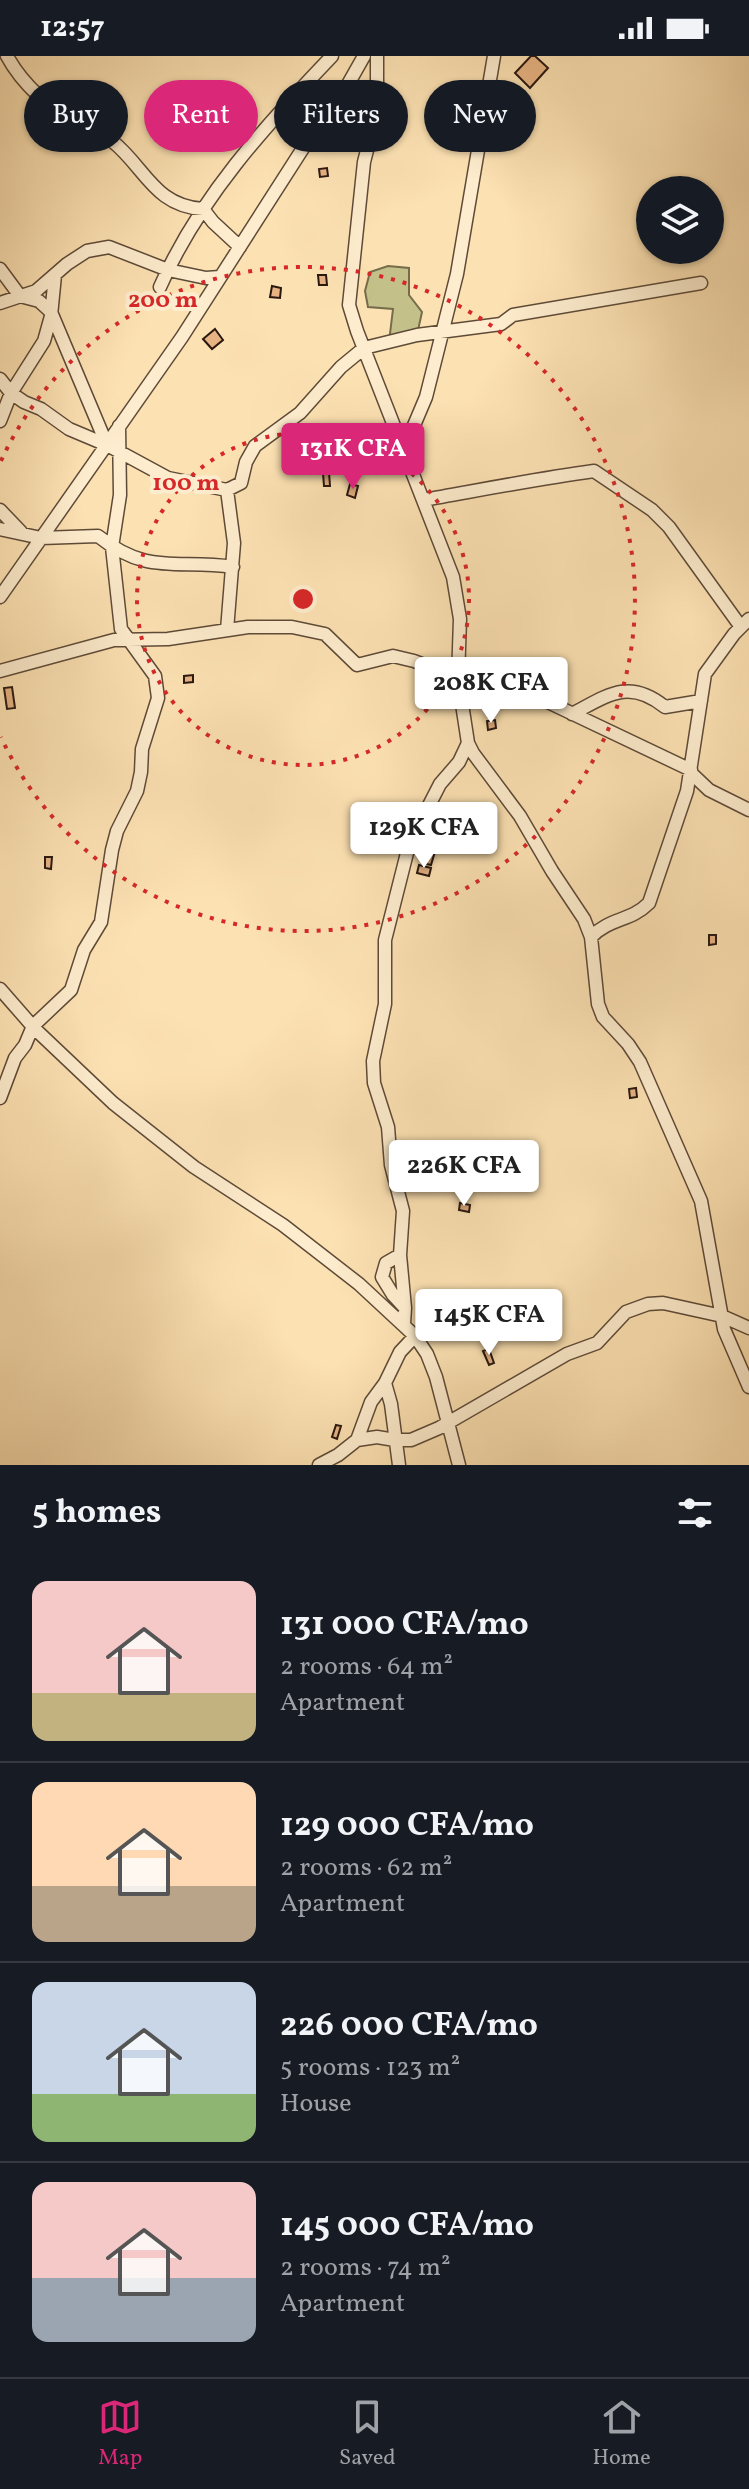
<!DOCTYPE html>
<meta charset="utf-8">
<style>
body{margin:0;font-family:Vollkorn,serif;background:#242831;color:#f1f3f6;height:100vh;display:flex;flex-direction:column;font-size:30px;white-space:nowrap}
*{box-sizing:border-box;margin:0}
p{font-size:26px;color:#9ea1a6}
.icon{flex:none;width:44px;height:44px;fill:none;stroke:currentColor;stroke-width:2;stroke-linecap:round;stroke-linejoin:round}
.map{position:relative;height:1409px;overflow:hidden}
.drawer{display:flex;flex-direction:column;background:#171b24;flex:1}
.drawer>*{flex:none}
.banner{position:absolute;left:24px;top:24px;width:702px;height:72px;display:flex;gap:16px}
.controls{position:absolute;left:636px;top:120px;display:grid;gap:16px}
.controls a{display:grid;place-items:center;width:88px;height:88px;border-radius:50%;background:#171b24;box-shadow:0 2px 6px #0004;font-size:40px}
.price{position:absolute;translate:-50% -68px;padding:0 18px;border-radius:8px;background:#fff;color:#222;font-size:26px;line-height:52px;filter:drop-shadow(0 2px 4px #0008)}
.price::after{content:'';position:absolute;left:50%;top:48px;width:24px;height:18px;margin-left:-12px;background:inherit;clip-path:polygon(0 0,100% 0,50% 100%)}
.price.selected{background:#db2777;color:#fff}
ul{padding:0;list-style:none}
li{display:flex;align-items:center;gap:24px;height:200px;padding:0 32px}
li+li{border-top:2px solid #363941}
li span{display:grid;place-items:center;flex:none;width:224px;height:160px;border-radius:16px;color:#555}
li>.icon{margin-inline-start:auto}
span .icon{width:96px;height:96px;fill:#fffc;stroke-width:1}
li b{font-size:34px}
h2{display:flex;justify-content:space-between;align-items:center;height:96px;padding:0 32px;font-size:34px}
.chip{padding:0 28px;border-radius:36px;background:#171b24;box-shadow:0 2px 6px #0004;font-size:28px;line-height:72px}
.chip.selected{background:#db2777;color:#fff}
.status{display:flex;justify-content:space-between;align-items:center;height:56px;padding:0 40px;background:#171b24;direction:ltr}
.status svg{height:22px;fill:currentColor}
.dock{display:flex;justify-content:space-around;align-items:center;height:112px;border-top:2px solid #363941;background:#171b24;font-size:22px;color:#9ea1a6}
.dock a{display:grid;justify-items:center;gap:4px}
.dock .selected{color:#db2777}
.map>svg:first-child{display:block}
.green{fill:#c3c189;stroke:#766c4c;stroke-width:2}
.building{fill:#e8b383;stroke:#291810;stroke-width:2}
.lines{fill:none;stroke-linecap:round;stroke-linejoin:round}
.minor-casing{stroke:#5e4a38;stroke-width:15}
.minor{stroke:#fdeccd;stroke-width:12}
.ring{fill:none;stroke:#d62828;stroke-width:4;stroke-dasharray:4 8}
.centre{fill:#d62828;stroke:#fdeccd;stroke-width:4}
.ring-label{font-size:24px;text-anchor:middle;font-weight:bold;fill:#d62828;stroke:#fdeccd;stroke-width:8;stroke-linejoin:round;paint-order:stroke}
</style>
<div class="status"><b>12:57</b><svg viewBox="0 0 49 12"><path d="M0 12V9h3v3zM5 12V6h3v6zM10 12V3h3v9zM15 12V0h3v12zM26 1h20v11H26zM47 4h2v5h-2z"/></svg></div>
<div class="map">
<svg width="749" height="1409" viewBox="0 0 749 1409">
<rect width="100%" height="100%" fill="#fce1b2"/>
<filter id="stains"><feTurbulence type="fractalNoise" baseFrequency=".0025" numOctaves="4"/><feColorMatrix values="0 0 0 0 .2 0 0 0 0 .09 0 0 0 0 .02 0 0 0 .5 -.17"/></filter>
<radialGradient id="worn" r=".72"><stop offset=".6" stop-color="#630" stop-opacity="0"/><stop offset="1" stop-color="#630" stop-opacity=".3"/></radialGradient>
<!-- green -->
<path class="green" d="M388,210L409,212V239L422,256L417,279L389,286L393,253L368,251L365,235L370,216Z"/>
<!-- building -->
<path class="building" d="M531,0H535L548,12L530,32L515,17Z
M231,31L237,36L231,42L226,36Z
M333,82L343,87L341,92L331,87Z
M327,112L328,120L320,121L319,113Z
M318,219H326L327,229H319Z
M272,230L281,232L280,242L270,241Z
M215,273L223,284L212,293L203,283Z
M329,416L330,430H324L323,417Z
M350,428L358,430L355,442L347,439Z
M193,619V626L184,627V620Z
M12,631L15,652L7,653L4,632Z
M495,664L496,672L488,674L487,665Z
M430,789L436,792L431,809L422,807L427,790Z
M45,801H52L51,813L45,812Z
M419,809L431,812L429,820L417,817Z
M709,879H716V888L709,889Z
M636,1032L637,1041L630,1042L629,1033Z
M460,1147L470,1149L469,1156L459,1154Z
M489,1293L494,1307L489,1309L483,1295Z
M336,1369L341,1370L337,1383L332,1381Z"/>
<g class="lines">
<defs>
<path id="minor" d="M7,0C22,28 51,54 78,68C89,74 102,77 112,85C145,111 154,150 203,153L213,166L240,191
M377,0V55L364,106L349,249L357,275L453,521L460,563L458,622L468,687L473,697L520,760L552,815L584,863L591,881L598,948L603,961L628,988L640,1006L701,1145L724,1273L749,1331
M0,213L20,240L39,245L51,256L107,389
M160,231C199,142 266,69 332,0
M0,247L36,235L67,208L87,195L109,191L168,214L206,222L220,221
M0,323L11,337L24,346L41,353L69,373L107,389L168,422L227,434L241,427L246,406L255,390L300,357L341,311L364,292L417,279L501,268L513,259L701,227
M0,365L11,337L44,285L51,260L55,219
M404,393L426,341L457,218L494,0
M423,444C480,434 536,423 594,415L652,454L669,471L741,571
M0,454L21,476
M0,473L41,482L98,480C148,520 177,503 233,511
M0,541L182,281L316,72L342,39L364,0
M227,574L234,487L227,434
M0,615L114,584L168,583L248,571H292L325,578L357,609L393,600L414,605L458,622L493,628L548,646L691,714
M572,658C608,639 629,622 665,651L701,645
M690,716L709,734L749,754
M591,881C611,861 630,866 649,847L687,735L705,618L734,578L749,563
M0,933L35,973L113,1047L194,1111L283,1169L359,1228L415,1280L427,1298L436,1321L459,1409
M0,1042L15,1002L25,989L33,970L71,934L84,894L101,866L112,794L117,775L137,735L141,716L142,693L158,642L155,620L121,573L112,491L120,439L119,370
M400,1199L386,1207L382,1221L393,1239L405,1252
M404,1268L405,1252L400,1199L403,1155L391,1109L388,1071L374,1027L373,1005L385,948V884L407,797L422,763L440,728L459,706L468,687
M385,1327L391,1348L399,1409
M357,1384L377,1381L395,1384H411L439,1372L567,1298L597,1287L626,1256L648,1248L663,1247L722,1260L749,1272
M319,1409L338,1399L357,1384L371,1346L385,1327L400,1296L415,1280"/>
</defs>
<!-- minor casing -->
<use href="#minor" class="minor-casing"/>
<!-- minor -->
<use href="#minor" class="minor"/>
</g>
<!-- distance rings -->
<g class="ring">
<circle cx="303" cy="543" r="166"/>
<path d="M1 405A332 332 0 1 1 1 681"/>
</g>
<circle cx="303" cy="543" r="12" class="centre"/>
<g class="ring-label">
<text x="163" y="251">200 m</text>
<text x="186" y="434">100 m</text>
</g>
<rect width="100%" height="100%" filter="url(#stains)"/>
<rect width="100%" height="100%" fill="url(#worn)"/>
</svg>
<div class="controls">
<a><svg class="icon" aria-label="layers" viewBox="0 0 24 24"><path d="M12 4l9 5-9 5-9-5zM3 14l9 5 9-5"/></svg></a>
</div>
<b class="price selected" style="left:353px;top:435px">131K CFA</b>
<b class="price" style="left:491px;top:669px">208K CFA</b>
<b class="price" style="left:424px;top:814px">129K CFA</b>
<b class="price" style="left:464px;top:1152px">226K CFA</b>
<b class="price" style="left:489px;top:1301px">145K CFA</b>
<div class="banner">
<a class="chip">Buy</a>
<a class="chip selected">Rent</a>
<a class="chip">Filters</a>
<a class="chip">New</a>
</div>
</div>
<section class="drawer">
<h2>5 homes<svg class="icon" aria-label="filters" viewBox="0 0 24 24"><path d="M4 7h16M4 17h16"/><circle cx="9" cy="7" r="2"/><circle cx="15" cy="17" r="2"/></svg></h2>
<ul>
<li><span style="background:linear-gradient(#f6c9c9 70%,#c2b280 0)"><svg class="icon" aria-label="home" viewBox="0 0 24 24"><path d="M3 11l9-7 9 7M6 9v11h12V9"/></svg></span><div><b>131 000 CFA/mo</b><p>2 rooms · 64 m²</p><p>Apartment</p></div></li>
<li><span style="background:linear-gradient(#ffd9b3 65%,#b9a48a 0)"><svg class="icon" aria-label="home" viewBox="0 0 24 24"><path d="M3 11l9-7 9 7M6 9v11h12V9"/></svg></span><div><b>129 000 CFA/mo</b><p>2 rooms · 62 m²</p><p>Apartment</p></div></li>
<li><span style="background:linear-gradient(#c9d6e8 70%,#8fb573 0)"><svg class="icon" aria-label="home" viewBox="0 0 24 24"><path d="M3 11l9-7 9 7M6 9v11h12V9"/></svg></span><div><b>226 000 CFA/mo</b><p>5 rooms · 123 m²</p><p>House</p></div></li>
<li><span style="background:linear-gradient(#f6c9c9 60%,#9aa5b1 0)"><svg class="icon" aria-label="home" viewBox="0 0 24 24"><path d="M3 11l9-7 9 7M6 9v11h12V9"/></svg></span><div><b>145 000 CFA/mo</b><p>2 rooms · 74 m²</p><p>Apartment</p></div></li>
</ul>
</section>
<nav class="dock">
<a class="selected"><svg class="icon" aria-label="map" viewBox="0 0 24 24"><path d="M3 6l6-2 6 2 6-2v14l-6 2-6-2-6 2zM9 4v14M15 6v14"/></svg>Map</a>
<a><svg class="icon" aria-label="saved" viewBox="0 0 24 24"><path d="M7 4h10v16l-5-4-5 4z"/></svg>Saved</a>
<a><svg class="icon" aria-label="home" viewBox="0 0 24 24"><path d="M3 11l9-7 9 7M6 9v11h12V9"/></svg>Home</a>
</nav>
